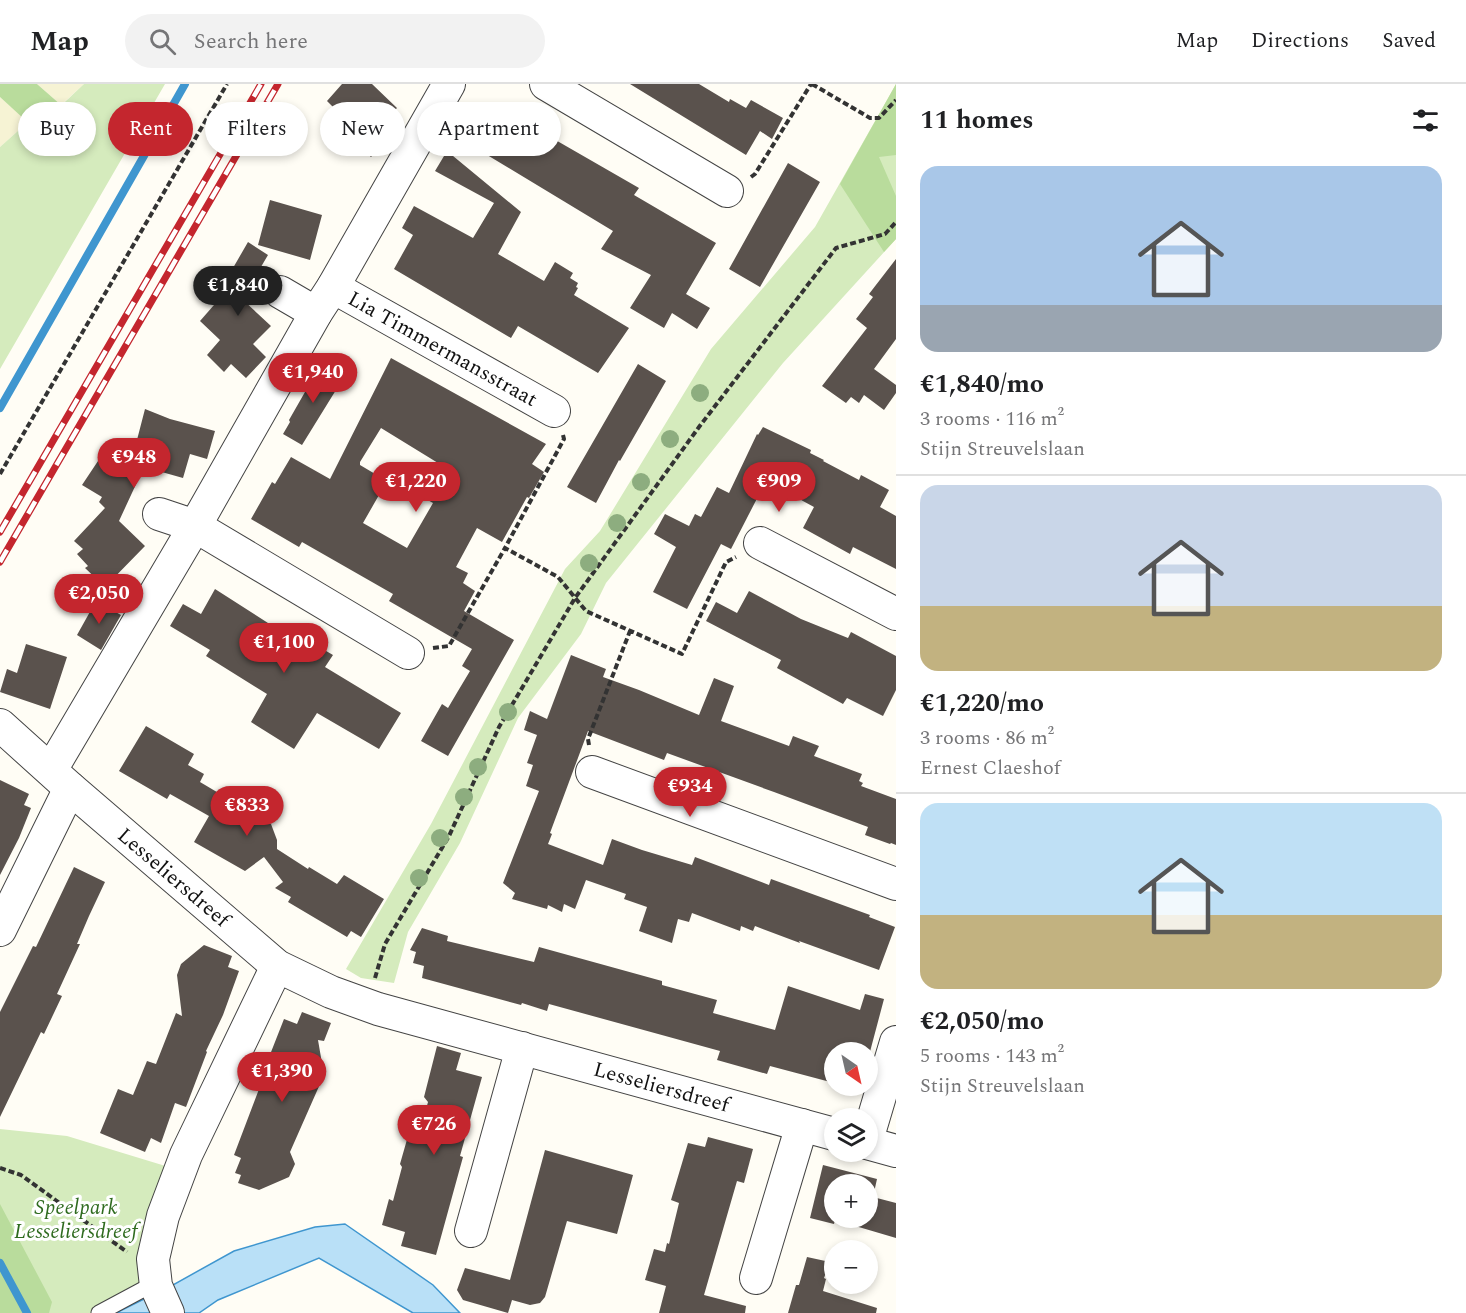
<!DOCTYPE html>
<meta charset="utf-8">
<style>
body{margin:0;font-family:Spectral,serif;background:#f2f2f2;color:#202124;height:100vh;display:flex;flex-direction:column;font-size:22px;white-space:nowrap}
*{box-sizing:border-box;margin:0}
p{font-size:20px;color:#757577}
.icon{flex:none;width:33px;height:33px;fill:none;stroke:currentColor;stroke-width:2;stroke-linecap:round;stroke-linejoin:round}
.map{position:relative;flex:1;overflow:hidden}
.panel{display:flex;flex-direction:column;background:#fff;width:570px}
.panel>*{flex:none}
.guide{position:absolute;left:18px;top:18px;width:570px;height:54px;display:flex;gap:12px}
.needle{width:39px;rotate:146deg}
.controls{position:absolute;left:824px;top:958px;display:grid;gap:12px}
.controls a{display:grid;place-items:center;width:54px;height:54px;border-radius:50%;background:#fff;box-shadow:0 3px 9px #0003;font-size:30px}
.price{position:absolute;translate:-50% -51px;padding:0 14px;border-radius:21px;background:#c4262e;color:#fff;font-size:20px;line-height:39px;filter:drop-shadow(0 2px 3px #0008)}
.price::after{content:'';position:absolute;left:50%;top:36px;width:18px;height:14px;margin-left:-9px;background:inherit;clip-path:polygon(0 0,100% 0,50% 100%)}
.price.on{background:#222;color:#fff}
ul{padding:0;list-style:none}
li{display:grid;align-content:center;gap:12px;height:318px;padding:0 24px}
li+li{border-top:2px solid #e0e0e0}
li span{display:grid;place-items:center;height:186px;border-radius:18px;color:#555}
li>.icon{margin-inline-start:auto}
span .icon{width:108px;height:108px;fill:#fffc;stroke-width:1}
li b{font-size:26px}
h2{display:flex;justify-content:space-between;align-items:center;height:72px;padding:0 24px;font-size:26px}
.tag{padding:0 21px;border-radius:27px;background:#fff;box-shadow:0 3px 9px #0003;font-size:21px;line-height:54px}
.tag.on{background:#c4262e;color:#fff}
header{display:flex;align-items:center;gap:36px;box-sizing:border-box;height:84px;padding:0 30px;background:#fff;border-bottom:2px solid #e0e0e0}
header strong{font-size:28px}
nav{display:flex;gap:33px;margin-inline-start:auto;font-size:21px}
.search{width:420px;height:54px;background:#f2f2f2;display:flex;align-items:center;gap:15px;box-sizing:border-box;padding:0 21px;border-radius:33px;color:#757577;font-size:22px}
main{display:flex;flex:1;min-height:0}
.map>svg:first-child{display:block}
.farmland{fill:#f6f3d4}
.green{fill:#d5ebbd}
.forest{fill:#b9dc9c}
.water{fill:#b9e0f7;stroke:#3f96cf;stroke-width:1.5}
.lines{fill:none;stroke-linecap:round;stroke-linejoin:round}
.stream{stroke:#3f96cf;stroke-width:8}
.building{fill:#5a524d;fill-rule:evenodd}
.lane-casing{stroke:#444;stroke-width:17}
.street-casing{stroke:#444;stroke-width:34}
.path{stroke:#333;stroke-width:4;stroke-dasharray:6 3;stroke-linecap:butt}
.lane{stroke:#fff;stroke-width:15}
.street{stroke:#fff;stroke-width:32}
.rail-casing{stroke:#c4262e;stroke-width:7}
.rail{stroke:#fff;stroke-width:4.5;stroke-dasharray:14;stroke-linecap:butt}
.tree{fill:#8dad7f}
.labels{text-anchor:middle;stroke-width:6;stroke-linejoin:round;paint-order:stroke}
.street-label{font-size:21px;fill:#111;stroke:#fff}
.park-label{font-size:21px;font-style:italic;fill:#2f6b1f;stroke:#fff}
</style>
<header>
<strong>Map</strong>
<div class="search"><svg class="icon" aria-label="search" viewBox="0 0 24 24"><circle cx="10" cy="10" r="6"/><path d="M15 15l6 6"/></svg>Search here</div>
<nav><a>Map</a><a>Directions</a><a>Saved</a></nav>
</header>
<main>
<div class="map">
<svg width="896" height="1229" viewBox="0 0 896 1229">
<rect width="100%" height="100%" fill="#fffdf5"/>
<!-- farmland -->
<path class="farmland" d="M37,0H84L61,21Z
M0,13L28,38L0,63Z"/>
<!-- green -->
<path class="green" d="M84,0H165L0,285V63L28,38L36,45Z
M896,0V155L783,279L606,499L581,550L518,634L460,759L408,848L394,899L361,894L346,885L431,740L565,485L600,447L711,265L815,143Z
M0,1045L67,1052L172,1084L146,1214L116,1229H0Z"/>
<!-- forest -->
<path class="forest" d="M0,0H37L61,21L36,46L0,13Z
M896,0V71L879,73L896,112V155L884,168L840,100Z
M0,1120L52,1218L49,1229H0Z"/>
<!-- water -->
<path class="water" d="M345,1140L433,1201L460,1229H413L319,1174L218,1216L199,1229H183L171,1202L234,1167L315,1143Z
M146,1214L153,1229H116Z"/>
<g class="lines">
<!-- stream -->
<path class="stream" d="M0,324L185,0
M0,1179L27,1229"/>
</g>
<!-- building -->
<path class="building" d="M342,0H372L397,24L378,43L389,54L371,73L328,31L335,25L327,17Z
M630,0H699L729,18L730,15L746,24L751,16L783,34L772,55L760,47L746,71Z
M490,20L559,58L639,104L634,111L716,159L686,210L710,224L697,245L672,229L664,244L630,224L651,191L601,165L613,147L454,51L464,33L478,40Z
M447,67L521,128L498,170L544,197L555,178L573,189L570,194L578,199L576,203L578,204L574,211L629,244L598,289L518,242L511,254L394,185L413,151L402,144L414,122L473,154L494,119L435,87Z
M788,79L820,98L760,203L729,185Z
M270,116L322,131L310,176L258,161Z
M248,158L268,171L242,215L271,242L253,260L266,273L246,294L231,280L224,288L207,271L220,256L200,237L221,213L218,210Z
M896,175V255L874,285L896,301V309L884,326L864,311L859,319L851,313L846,319L822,302L867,244L856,235L873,213L869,210Z
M391,274L546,360L532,380L544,388L529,414L527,413L502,458L477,444L456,483L468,489L463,499L475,507L464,527L514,556L448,672L421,657L442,620L448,624L458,607L470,587L462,582L472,565L389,517L393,510L302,458L299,463L251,435L272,398L275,400L291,373L330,395ZM381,344L438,379L419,411L433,419L407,464L363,439L387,397L360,381V378Z
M321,280L344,293L302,361L283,350L290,338L289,336Z
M638,280L666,297L620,377L619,376L596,419L567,403Z
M145,325L170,335L215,347L207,375L190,370L183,394L144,383L119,437L145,462L105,503L85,484L88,482L77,470L83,465L74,457L105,424L99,418L102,413L82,401L102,371L131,379Z
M763,343L811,366L810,369L824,376L823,377L859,396L861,391L889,406L880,423L896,432V485L853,463L850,470L803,444L814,423L766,397L731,465L721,460L687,525L653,508L676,463L654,450L665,430L689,442L695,430L701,433L717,403L729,409L757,350L758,351Z
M215,505L282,548L285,543L333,571L325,583L401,629L379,665L317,629L294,665L251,638L267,610L206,572L210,566L170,542L183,520L201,530Z
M749,507L801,535L848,554L851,548L896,572V606L883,632L847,614L843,620L777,584L781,576L706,537L716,518L737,529Z
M96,517L121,531L101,566L77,551Z
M26,560L67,573L50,625L0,608L7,585L17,589Z
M571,571L606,585L603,593L639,606L699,631L714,594L734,602L721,637L789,662L793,652L819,662L814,672L862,690L859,697L863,699L861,702L896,715V761L891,759L890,760L865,751L868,743L774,708L667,669L664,676L588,647L550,749L552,750L548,760L603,781L612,755L642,766L692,781L695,773L769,801L771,795L870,831L869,833L895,843L879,886L799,857L800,859L755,842L753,847L741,842L740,847L692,829L689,838L678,835L672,859L639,847L647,823L624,815L626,810L586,796L575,825L564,820L562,828L548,821L547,825L512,815L515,809L503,799L539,707L526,702L533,681L527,679L537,651L524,646L530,627L547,635Z
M146,642L194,670L188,681L204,690L200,698L271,740L277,756V765L308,785L309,783L337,800L344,791L384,815L361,853L351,847L347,853L288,818L291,813L275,804L283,798L264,773L245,787L194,758L209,732L170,710L167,715L119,687Z
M0,696L29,710L24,721L31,724L19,754L0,791Z
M74,783L105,798L89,832L77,860H80L57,910L62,912L44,950L41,948L0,1033V928L33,862L36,863Z
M422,844L448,852L447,857L534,878L539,863L662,897V901L717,916L713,929L775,946L788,902L860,926L865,910L884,915L867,979V969H834V999L770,982L767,990L717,976L720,967L549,920L547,927L522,919L521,921L422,894L424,882L413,879L416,868L410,866Z
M204,861L232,872L228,883L239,887L223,931L206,967L207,968L186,1023L175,1019L161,1059L151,1054L145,1068L100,1049L118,1005L133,1011L147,977L156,980L176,929L182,932L177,891L181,880Z
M302,928L331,939L324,957L318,956L324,991L290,1068L295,1080L289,1093L259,1106L238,1099L241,1091L235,1089L241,1074L234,1071L264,992L262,991L284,935L297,940Z
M437,962L461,969L456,986L482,993L460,1072L463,1073L436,1171L401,1162L405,1148L382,1141L389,1115L393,1117L402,1083L400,1080L410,1045L420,1047L428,1018L424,1013Z
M708,1053L753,1065L744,1099L737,1097L704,1211L746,1222L745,1229H659L666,1202L645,1196L654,1165L665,1168L667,1159L669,1160L679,1119L671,1116L688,1059L705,1063Z
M545,1066L633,1091L617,1150L567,1137L545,1213L540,1219L530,1221L512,1216L508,1229L463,1216L457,1206L465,1184L510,1196Z
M823,1081L877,1095L873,1113L896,1119V1154L835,1136L834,1140L810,1134ZM834,1101H867V1134H834Z
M807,1173L830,1178L824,1194L826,1195L823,1207L877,1224L876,1229H788L796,1201H799Z"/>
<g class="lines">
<defs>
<path id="lane" d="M99,1229L155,1199"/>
<g id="street">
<path d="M546,0L727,107"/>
<path id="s1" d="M333,203L554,327"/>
<path d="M280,208L316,229"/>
<path d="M159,430L195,442L408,569"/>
<path d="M760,459L896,530"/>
<path id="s2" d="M0,641L70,704L277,882L331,908L378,925L834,1050"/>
<path d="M51,686L195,442L316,229L333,203L449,0"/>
<path d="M592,688L896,800"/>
<path d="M0,846L70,704"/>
<path d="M867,1056L896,958"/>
<path d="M867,1059L896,1067"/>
<path d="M471,1147L522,964"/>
<path d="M756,1194L802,1041"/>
<path d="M168,1229L156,1202L153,1175L163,1132L186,1071L277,882"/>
</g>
</defs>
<!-- lane casing -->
<use href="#lane" class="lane-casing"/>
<!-- street casing -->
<use href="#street" class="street-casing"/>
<!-- path -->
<path class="path" d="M812,0L870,34H879L896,16
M751,93L755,90L811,0
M563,351L564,355L505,464L558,493L586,527L682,570L726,478L736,473
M0,390L227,0
M433,564L449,562L505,464
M589,661L588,655L630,547
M375,894L385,860L449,752L499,643L575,514L699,343L836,164L885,150L896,138
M0,1084L21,1091L127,1168"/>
<!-- lane -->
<use href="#lane" class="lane"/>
<!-- street -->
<use href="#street" class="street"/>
<defs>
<path id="rail" d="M0,448L261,0
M0,478L278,0"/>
</defs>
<!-- rail casing -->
<use href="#rail" class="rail-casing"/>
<!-- rail -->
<use href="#rail" class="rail"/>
</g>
<!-- trees -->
<g class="tree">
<circle cx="700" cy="309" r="9"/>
<circle cx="670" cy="355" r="9"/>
<circle cx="641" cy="398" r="9"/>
<circle cx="617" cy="439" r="9"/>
<circle cx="589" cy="479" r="9"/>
<circle cx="508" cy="628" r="9"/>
<circle cx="478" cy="683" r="9"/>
<circle cx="464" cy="713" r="9"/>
<circle cx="440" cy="754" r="9"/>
<circle cx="419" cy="794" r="9"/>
</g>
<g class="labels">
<!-- street labels -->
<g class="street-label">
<text dy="7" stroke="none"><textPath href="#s1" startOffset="126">Lia Timmermansstraat</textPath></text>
<text dy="7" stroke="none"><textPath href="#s2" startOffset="231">Lesseliersdreef</textPath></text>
<text dy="7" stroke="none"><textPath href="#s2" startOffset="771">Lesseliersdreef</textPath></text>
</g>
<!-- park labels -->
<g class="park-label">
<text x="76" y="1130">Speelpark<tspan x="76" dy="24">Lesseliersdreef</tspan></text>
</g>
</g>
</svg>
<div class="controls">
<a><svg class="needle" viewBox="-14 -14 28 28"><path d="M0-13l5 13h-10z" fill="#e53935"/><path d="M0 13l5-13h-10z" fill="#757577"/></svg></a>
<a><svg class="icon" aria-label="layers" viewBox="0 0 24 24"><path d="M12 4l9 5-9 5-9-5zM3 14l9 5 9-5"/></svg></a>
<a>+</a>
<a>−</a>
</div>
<b class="price on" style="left:238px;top:233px">€1,840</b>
<b class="price" style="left:313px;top:320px">€1,940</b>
<b class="price" style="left:134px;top:405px">€948</b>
<b class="price" style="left:416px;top:429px">€1,220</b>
<b class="price" style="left:779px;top:429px">€909</b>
<b class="price" style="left:99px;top:541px">€2,050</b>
<b class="price" style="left:284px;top:590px">€1,100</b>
<b class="price" style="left:690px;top:734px">€934</b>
<b class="price" style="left:247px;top:753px">€833</b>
<b class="price" style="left:282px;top:1019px">€1,390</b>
<b class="price" style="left:434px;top:1072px">€726</b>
<div class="guide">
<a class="tag">Buy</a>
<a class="tag on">Rent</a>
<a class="tag">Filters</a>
<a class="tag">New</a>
<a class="tag">Apartment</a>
</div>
</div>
<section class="panel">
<h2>11 homes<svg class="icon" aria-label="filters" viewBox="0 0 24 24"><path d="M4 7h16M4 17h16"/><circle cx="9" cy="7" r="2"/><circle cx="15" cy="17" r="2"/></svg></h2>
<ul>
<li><span style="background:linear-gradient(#a9c7e8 75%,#9aa5b1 0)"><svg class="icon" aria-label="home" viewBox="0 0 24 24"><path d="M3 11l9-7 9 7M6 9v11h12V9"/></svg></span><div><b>€1,840/mo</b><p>3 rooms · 116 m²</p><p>Stijn Streuvelslaan</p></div></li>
<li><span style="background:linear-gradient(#c9d6e8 65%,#c2b280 0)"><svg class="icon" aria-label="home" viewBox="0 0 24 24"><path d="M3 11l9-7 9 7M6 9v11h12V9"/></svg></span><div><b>€1,220/mo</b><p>3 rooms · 86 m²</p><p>Ernest Claeshof</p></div></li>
<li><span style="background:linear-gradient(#bfe0f5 60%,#c2b280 0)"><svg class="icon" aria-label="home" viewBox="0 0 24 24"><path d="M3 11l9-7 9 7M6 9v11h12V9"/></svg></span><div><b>€2,050/mo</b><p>5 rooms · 143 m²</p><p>Stijn Streuvelslaan</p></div></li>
</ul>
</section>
</main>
